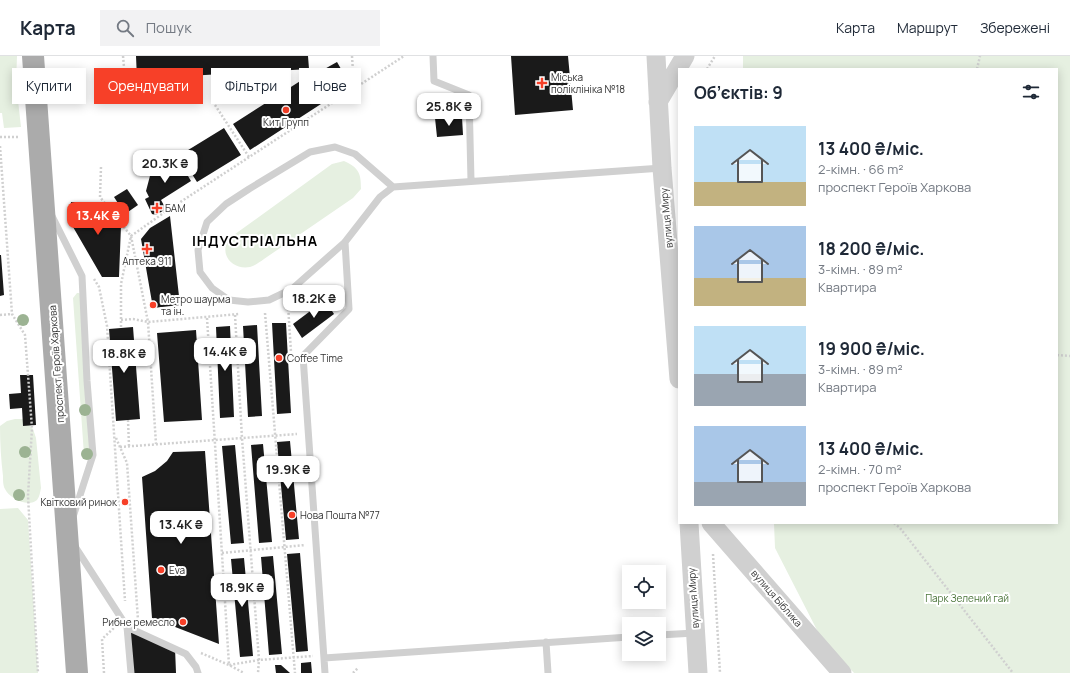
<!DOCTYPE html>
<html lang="uk">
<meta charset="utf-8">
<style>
body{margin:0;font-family:Manrope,sans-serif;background:#f2f2f3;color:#1f2937;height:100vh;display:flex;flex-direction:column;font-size:15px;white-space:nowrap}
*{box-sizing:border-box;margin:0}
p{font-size:13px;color:#747a83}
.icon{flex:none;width:22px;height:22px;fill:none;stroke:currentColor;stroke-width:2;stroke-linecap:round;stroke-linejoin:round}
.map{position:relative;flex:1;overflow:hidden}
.panel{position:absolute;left:678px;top:12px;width:380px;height:456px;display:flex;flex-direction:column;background:#fff;border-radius:0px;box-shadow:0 2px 10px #0003}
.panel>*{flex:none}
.guide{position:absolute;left:12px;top:12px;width:380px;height:36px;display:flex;gap:8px}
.fabs{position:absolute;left:622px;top:509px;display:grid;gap:8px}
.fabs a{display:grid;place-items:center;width:44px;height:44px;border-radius:0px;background:#fff;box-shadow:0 2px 10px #0003;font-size:20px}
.price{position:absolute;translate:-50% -34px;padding:0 9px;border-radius:8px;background:#fff;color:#222;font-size:13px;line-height:26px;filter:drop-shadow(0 1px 2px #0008)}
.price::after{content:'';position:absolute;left:50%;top:24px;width:12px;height:9px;margin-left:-6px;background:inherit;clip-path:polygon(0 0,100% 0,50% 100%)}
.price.on{background:#f74028;color:#fff}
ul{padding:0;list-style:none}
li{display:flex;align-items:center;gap:12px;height:100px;padding:0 16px}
li span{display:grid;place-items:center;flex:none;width:112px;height:80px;border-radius:0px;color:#555}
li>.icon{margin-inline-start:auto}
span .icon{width:48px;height:48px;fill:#fffc;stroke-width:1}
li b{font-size:17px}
h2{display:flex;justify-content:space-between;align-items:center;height:48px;padding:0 16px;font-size:17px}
.chip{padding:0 14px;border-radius:0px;background:#fff;box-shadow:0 2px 10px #0003;font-size:14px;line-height:36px}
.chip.on{background:#f74028;color:#fff}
header{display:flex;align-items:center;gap:24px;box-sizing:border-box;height:56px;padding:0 20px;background:#fff;border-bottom:1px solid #e0e1e3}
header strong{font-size:19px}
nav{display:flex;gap:22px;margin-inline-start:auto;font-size:14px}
.search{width:280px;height:36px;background:#f2f2f3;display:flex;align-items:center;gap:10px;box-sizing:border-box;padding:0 14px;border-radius:0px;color:#747a83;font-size:15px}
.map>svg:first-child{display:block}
.green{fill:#e6f0e1}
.building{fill:#1a1a1a}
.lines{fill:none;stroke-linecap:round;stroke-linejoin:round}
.path{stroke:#d0d0d0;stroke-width:2.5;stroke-dasharray:2 2;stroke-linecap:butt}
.service{stroke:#d0d0d0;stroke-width:7}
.tertiary{stroke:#d0d0d0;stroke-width:19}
.primary{stroke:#ababab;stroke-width:22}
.tree{fill:#9cb393}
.poi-dot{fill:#f74028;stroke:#fff;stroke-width:1.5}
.labels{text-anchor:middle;stroke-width:4;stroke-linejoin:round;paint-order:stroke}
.poi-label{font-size:10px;fill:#333;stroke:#fff;text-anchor:start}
.street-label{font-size:10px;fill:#333;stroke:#fff}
.park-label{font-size:10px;fill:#4b753a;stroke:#fff}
.district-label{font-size:14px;font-weight:bold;letter-spacing:1px;fill:#000;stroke:#fff}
</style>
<header>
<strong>Карта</strong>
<div class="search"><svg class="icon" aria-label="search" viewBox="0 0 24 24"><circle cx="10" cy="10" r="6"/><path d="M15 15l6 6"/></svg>Пошук</div>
<nav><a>Карта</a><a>Маршрут</a><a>Збережені</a></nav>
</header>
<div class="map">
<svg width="1070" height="617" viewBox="0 0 1070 617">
<rect width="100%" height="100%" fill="#fff"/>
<!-- green -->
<path class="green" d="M0,0H17L16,27L21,71L4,72L2,57H0Z
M743,0H1070V617H854L819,578L775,492L774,467H1057V13H743Z
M344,105C359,112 361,117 361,133L353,142L264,203C260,206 254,210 250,211C236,214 222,203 226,189C227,186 230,183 231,181L332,108Z
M77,237H79L81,239L92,399L89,401H85L84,399L73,242Z
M15,363H23L33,373L36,382L41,432C40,436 40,440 37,444C28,452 9,442 5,433C3,430 3,424 3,420C1,404 0,387 0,370L7,365Z
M18,452L28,464L38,617H0V453Z"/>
<!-- building -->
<path class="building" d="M136,0H308L309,13L137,23Z
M511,0H568L573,54L515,59Z
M337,6L348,25L323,38L312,20Z
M305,22L321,48L250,94L233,68Z
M462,61L463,79L437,81L435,62Z
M224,72L241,99L197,126L180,99Z
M176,100L191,125L161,144L166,153L156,159L152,158L145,143L149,141L146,135L151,116Z
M127,133L138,149L125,158L114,141Z
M71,146L102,147L121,170L119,221H102L69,164Z
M170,160L180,249L153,252L141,183L150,172Z
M0,199H1L4,239L0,240Z
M325,244L334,258L302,282L293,268Z
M272,267H286L291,357L277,358Z
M257,269L262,360L248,361L243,270Z
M230,270L234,361L220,362L216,271Z
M133,271L140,363L116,365L109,273Z
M196,274L202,364L164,366L157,277Z
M20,319H33L36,369L23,370L22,352L10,353L9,338L21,337Z
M290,385L299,483L286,484L277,386Z
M263,388L272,486L259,487L251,389Z
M235,389L244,487L231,488L222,390Z
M205,395L219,588L152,562L142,421L155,415L167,405L173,396Z
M300,497L308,595L296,596L287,498Z
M273,500L282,598L269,599L261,501Z
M244,502L253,600L240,601L231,503Z
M127,571L175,592L176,617H131Z
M311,606L312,617H301V607Z
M275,609H281L290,617H276Z"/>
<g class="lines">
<!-- path -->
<path class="path" d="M123,0L124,11
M352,0L354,32
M707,13L715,0
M977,13L980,0
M215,49L249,101
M0,81H19
M0,90L12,258L25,279L32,372L28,440L38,617
M101,111L100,141L131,180L148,266L239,258
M94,223L99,231L107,270L125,545
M288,249L291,296
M265,257L295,617
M0,259L12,258
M235,259L242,382L259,604L258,617
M207,262L229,609L259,604L313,600
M121,264L133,263L148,266L156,388
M121,271V228L131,180L165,156L404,0
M1057,299L1070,300
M128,364L129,390
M116,382L127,407L138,564
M120,391L297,378
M894,467L900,472L1013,617
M222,497L305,489
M713,498L720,617
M201,597L229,609L244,617
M104,617L102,583L115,571
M353,617L358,612"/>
<!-- service -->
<path class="service" d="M433,0L434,25L469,39L471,125
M393,131L355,98L335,91L310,96L249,133L226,148L207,166L198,194L200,216L212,232L229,244L248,246L269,244L292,233L345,186L380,141L393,131L662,112
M52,160L82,220L87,325L93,399L73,461
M74,489L127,571L131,617
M127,571L186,598L196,611L198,617
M659,579L695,577
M546,586L548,617
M324,602L629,581
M325,617L303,300L349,253L345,186"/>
<!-- tertiary -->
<path class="tertiary" d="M656,0L662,112L679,323
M658,46L685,0
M689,467L698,617
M711,467L842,617"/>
<!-- primary -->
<path class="primary" d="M33,0L77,617"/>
</g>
<!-- trees -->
<g class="tree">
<circle cx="23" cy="264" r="6"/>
<circle cx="85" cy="354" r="6"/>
<circle cx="25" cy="396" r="6"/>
<circle cx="87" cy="398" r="6"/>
<circle cx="19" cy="439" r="6"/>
</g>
<!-- markers -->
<g class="poi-dot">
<path d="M540 21h4v4h4v4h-4v4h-4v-4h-4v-4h4z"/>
<circle cx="286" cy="54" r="4"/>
<path d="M155 146h4v4h4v4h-4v4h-4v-4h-4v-4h4z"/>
<path d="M145 187h4v4h4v4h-4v4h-4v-4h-4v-4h4z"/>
<circle cx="153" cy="249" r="4"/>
<circle cx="279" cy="302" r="4"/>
<circle cx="125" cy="446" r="4"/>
<circle cx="292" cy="459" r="4"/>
<circle cx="161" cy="514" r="4"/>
<circle cx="183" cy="566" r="4"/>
</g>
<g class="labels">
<!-- poi labels -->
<g class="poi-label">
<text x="551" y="25">Міська<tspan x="551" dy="12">поліклініка №18</tspan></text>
<text x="286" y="70" text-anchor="middle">Кит Групп</text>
<text x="165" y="156">БАМ</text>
<text x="147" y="209" text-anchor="middle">Аптека 911</text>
<text x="161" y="247">Метро шаурма<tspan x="161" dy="12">та ін.</tspan></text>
<text x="287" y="306">Coffee Time</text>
<text x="117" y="450" text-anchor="end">Квітковий ринок</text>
<text x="300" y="463">Нова Пошта №77</text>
<text x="169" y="518">Eva</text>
<text x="175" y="570" text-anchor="end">Рибне ремесло</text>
</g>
<!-- street labels -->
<g class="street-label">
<text transform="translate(666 162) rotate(-95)" y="4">вулиця Миру</text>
<text transform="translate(56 308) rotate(-94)" y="4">проспект Героїв Харкова</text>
<text transform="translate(693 542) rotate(-94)" y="4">вулиця Миру</text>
<text transform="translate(777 542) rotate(49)" y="4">вулиця Біблика</text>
</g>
<!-- park labels -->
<g class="park-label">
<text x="967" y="546">Парк Зелений гай</text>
</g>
<!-- district labels -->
<g class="district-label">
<text x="255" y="190">ІНДУСТРІАЛЬНА</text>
</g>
</g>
</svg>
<div class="fabs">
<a><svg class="icon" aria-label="locate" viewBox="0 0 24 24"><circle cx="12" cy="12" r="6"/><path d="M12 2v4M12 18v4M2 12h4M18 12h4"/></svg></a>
<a><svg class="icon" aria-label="layers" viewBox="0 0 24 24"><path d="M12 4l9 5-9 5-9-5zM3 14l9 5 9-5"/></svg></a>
</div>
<b class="price" style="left:449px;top:71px">25.8K ₴</b>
<b class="price" style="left:165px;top:128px">20.3K ₴</b>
<b class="price on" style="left:98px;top:180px">13.4K ₴</b>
<b class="price" style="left:314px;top:263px">18.2K ₴</b>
<b class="price" style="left:225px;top:316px">14.4K ₴</b>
<b class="price" style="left:124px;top:318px">18.8K ₴</b>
<b class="price" style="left:288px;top:434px">19.9K ₴</b>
<b class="price" style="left:181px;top:489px">13.4K ₴</b>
<b class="price" style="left:242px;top:552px">18.9K ₴</b>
<div class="guide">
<a class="chip">Купити</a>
<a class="chip on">Орендувати</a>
<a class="chip">Фільтри</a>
<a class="chip">Нове</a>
</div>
<section class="panel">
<h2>Об’єктів: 9<svg class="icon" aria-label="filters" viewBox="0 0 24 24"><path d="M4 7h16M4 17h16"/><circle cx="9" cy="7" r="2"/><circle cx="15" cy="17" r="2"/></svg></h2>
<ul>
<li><span style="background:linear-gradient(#bfe0f5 70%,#c2b280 0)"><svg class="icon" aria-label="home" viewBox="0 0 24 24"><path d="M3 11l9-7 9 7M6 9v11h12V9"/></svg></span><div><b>13 400 ₴/міс.</b><p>2-кімн. · 66 m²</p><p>проспект Героїв Харкова</p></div></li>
<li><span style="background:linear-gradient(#a9c7e8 65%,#c2b280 0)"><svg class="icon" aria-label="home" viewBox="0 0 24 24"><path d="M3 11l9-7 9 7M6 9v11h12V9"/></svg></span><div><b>18 200 ₴/міс.</b><p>3-кімн. · 89 m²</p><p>Квартира</p></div></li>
<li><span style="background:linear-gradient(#bfe0f5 60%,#9aa5b1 0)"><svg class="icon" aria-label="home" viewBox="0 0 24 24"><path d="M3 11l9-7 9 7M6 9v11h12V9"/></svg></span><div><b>19 900 ₴/міс.</b><p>3-кімн. · 89 m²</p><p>Квартира</p></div></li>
<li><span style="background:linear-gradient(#a9c7e8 70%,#9aa5b1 0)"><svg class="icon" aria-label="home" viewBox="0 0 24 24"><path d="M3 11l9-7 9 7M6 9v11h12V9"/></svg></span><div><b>13 400 ₴/міс.</b><p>2-кімн. · 70 m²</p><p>проспект Героїв Харкова</p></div></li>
</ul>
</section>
</div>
